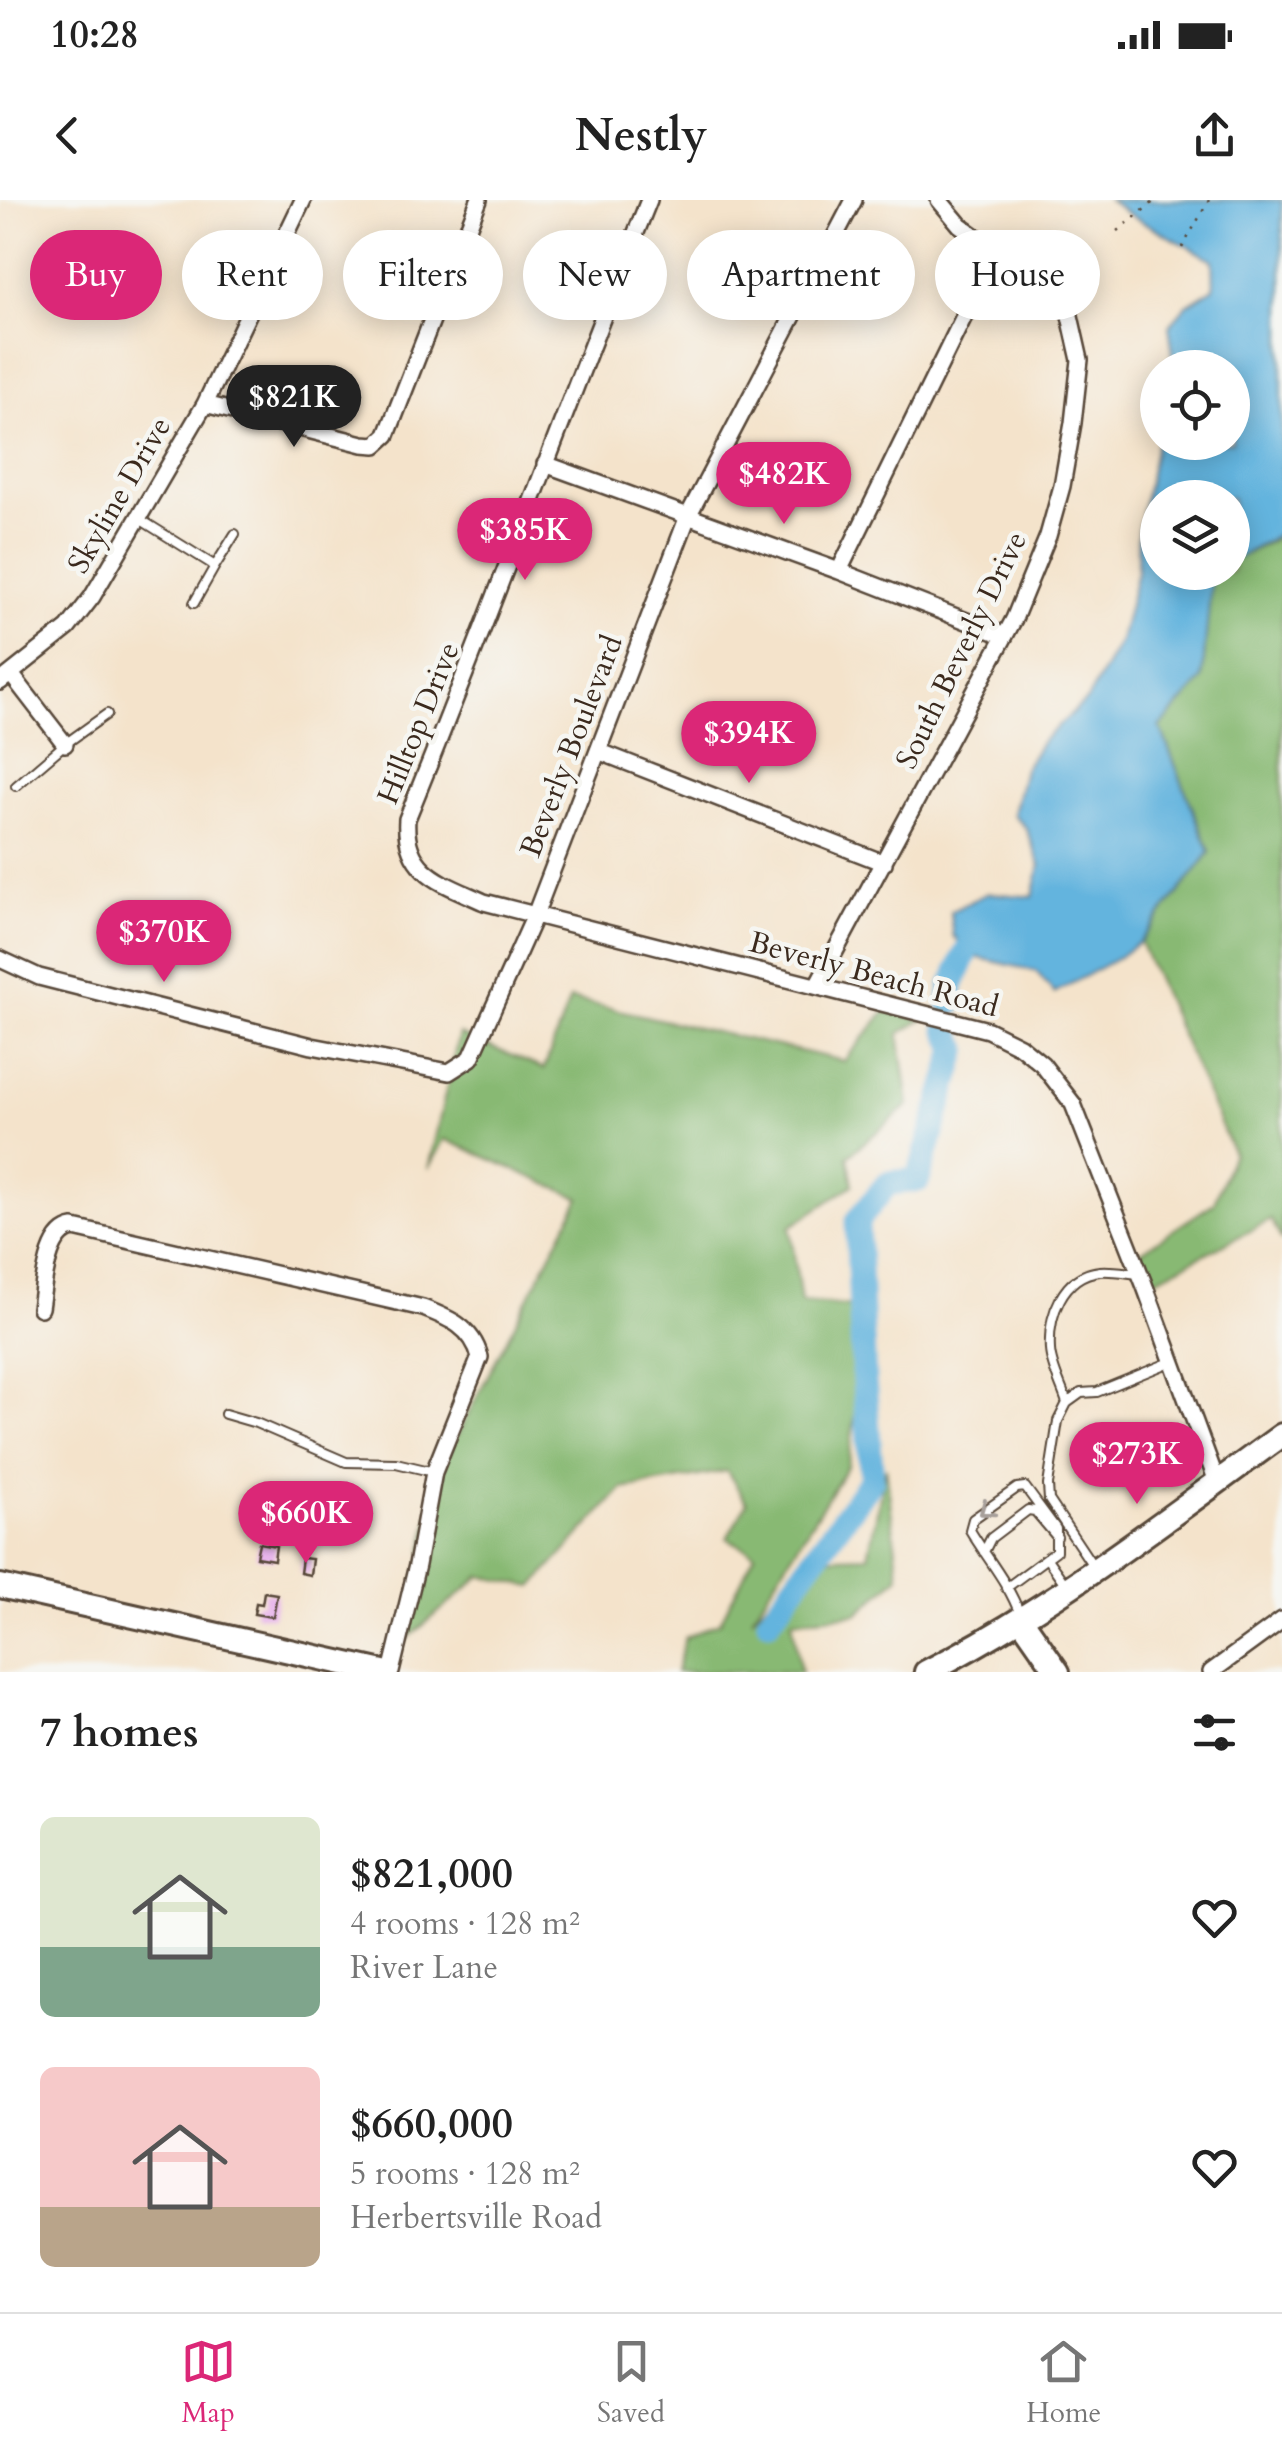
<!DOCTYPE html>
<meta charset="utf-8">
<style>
body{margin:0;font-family:Cardo,serif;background:#f6f6f6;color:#222;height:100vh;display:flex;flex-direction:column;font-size:38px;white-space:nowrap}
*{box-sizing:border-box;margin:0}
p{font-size:32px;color:#767676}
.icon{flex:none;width:55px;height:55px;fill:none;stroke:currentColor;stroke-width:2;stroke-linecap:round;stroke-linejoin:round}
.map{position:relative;height:1472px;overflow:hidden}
.side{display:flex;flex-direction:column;background:#fff;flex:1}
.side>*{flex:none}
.top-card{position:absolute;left:30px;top:30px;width:1222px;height:90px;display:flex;gap:20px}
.controls{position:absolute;left:1140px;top:150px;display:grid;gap:20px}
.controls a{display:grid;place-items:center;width:110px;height:110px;border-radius:50%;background:#fff;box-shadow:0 5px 25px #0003;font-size:50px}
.price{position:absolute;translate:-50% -85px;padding:0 22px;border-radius:35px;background:#db2777;color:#fff;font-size:32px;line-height:65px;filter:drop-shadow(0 2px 5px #0008)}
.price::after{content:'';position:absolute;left:50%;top:60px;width:30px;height:22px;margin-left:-15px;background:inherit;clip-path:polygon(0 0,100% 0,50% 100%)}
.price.on{background:#222;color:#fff}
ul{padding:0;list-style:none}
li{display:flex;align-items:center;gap:30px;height:250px;padding:0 40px}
li span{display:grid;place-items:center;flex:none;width:280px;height:200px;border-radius:15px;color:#555}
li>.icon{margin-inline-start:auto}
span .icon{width:120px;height:120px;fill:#fffc;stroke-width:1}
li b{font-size:42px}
h2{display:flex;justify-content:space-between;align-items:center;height:120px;padding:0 40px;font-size:42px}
.pill{padding:0 35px;border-radius:45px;background:#fff;box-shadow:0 5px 25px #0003;font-size:35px;line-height:90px}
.pill.on{background:#db2777;color:#fff}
.status{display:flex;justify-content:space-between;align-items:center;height:70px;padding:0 50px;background:#fff;direction:ltr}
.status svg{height:28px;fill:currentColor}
header{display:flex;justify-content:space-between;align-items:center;height:130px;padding:0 40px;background:#fff;font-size:45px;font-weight:600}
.menu{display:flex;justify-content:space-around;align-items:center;height:140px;border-top:2px solid #e0e0e0;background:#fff;font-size:28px;color:#767676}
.menu a{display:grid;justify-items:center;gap:5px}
.menu .on{color:#db2777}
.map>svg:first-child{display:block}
.forest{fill:#88b973;stroke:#627248;stroke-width:2.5}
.water{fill:#63b4de;stroke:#4f6f7e;stroke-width:2.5}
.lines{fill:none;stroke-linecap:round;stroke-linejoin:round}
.river{stroke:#63b4de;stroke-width:25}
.building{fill:#e6aceb}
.lane-casing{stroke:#574638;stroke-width:12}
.street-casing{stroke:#574638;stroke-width:20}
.secondary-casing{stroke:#574638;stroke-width:28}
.path{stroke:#574638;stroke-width:2.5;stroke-dasharray:2.5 8;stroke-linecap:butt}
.lane{stroke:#fff;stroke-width:8}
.street{stroke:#fff;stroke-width:15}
.secondary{stroke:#fff;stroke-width:22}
.oneway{stroke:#a79f9a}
.labels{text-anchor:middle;stroke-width:9;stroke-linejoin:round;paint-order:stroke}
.street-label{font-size:30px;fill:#3b2a1e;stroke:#f6f6f2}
</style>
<div class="status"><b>10:28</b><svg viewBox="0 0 49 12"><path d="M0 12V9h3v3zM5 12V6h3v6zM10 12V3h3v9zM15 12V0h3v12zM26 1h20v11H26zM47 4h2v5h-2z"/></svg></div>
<header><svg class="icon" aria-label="back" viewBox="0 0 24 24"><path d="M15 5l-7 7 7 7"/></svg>Nestly<svg class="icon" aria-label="share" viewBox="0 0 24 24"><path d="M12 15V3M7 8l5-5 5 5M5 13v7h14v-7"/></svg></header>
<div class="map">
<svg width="1282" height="1472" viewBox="0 0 1282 1472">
<rect width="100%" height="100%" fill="#f6f6f2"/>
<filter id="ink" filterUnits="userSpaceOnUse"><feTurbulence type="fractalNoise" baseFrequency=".01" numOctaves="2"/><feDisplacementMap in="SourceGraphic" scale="20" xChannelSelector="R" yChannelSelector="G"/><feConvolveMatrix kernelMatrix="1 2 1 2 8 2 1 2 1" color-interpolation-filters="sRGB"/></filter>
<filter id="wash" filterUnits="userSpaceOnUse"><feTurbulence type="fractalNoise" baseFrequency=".0048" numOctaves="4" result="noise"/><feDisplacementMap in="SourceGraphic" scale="40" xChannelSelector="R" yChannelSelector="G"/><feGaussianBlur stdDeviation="2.25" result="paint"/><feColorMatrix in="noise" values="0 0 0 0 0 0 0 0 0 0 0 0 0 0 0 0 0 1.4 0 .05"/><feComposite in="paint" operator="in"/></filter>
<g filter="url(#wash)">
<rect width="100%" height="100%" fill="#f4e3cb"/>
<!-- forest -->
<path class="forest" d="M1282,335V1041L1271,1020L1148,1083L1137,1054L1214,1003L1233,953L1140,742L1210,652L1160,527L1202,480L1211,373L1232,372L1233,361Z
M570,799L844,861L886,811L922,820L899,834L909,905L848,956L853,985L790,1027L801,1102L857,1107L856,1209L848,1265L752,1418L811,1358L868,1356L886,1267L899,1376L857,1414L792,1420L801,1472H676L685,1438L720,1422L755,1354L727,1338L747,1303L727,1271L622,1289L533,1387L481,1376L408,1438L437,1274L580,998L444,939L428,969L459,834L544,869Z"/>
<!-- water -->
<path class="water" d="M1109,0H1282V332L1233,361L1232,298H1158V372L1212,373L1202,480L1160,527L1210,652L1140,742L1116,759L1054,793L1036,771L979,758L953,736L950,712L988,693L1033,697L1040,665L1026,628L1013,614L1024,569L1042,541L1087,500L1120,441L1137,372L1138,331L1157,240L1158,242H1232V168L1170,167L1173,154L1169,126L1187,105L1214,88L1213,60L1128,14Z"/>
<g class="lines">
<!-- river -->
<path class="river" d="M950,804L952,786L968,748
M769,1420L872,1279L864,1180L857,1021L888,983L918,980L957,849L947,827"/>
</g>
<g id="blocks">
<!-- building -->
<path class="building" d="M259,1343L276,1346L274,1360L256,1357Z
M302,1358L312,1359L310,1375L300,1373Z
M264,1392L277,1394L273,1417L254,1414L256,1403L262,1404Z"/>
</g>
</g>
<g filter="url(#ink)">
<use href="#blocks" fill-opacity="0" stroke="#574638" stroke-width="2.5"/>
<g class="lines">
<defs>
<path id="lane" d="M138,318L215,366L194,403
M215,366L235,334
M16,586L65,544L107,514
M1067,1203C1062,1187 1051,1167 1050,1150C1048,1116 1062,1075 1100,1071C1113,1070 1128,1073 1140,1074
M225,1214L256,1223L346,1262L396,1263L434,1272
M984,1352L991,1338L1028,1310L1035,1311L1057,1337
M1048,1360L1065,1384
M1093,1366L1049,1300L1048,1285L1058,1221L1067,1203L1081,1193L1097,1192L1173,1161
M1006,1388L1056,1351V1329L1025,1287L1017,1288L973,1319L970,1330C986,1357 1010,1385 1020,1415"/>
<path id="street" d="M649,0C566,206 491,414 407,619C403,673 443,683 484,702L988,830L1020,846L1042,864L1073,904L1144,1084L1217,1282
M205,204L363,244L376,245L387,235L479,0
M545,264L839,371L1005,436
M839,371L996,51
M11,474L65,544
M0,482L68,428L92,397L205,204L303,0
M598,551L884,663
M0,759L39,777L312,846L449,872L471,858L535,715L688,316L854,0
M817,785L1014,419L1048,336L1062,286L1073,223L1080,160L1068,107L1046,79L996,51L960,25L939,0
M40,1108C44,1085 46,1032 74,1028L423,1108C449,1118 472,1127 480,1157L434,1272L417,1365L391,1472
M1211,1472L1282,1420"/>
<path id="secondary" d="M0,1386L383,1472
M1021,1419L1058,1472
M926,1472C1053,1408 1167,1318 1282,1235"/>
</defs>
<!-- lane casing -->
<use href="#lane" class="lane-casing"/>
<!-- street casing -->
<use href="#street" class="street-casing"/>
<!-- secondary casing -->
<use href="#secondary" class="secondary-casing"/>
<!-- path -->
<path class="path" d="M1118,31L1156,0
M1182,48L1209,0"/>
<!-- lane -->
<use href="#lane" class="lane"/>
<!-- street -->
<use href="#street" class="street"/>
<!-- secondary -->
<use href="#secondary" class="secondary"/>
</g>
<!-- one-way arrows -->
<defs><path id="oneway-chevron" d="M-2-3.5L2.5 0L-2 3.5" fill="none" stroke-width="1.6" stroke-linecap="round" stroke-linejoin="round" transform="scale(2.5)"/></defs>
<use class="oneway" href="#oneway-chevron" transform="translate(986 1310) rotate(144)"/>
</g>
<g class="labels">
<!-- street labels -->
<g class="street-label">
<text transform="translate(119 295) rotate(-60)" y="10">Skyline Drive</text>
<text transform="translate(961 450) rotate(-64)" y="10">South Beverly Drive</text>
<text transform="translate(418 523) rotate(-68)" y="10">Hilltop Drive</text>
<text transform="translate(571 546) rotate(-69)" y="10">Beverly Boulevard</text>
<text transform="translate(874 774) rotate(15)" y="10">Beverly Beach Road</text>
</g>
</g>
</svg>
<div class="controls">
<a><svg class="icon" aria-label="locate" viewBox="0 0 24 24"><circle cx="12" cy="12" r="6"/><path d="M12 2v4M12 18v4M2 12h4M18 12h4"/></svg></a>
<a><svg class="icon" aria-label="layers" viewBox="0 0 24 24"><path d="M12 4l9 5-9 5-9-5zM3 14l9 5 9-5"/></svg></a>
</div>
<b class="price on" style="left:294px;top:250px">$821K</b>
<b class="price" style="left:784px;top:327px">$482K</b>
<b class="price" style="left:525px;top:383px">$385K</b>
<b class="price" style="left:749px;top:586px">$394K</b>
<b class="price" style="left:164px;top:785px">$370K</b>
<b class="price" style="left:1137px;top:1307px">$273K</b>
<b class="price" style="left:306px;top:1366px">$660K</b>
<div class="top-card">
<a class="pill on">Buy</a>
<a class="pill">Rent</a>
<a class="pill">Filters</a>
<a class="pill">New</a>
<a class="pill">Apartment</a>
<a class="pill">House</a>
</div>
</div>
<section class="side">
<h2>7 homes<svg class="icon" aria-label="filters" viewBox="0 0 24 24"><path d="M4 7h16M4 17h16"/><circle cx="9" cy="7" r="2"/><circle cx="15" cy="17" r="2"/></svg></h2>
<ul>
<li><span style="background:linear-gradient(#dfe7d0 65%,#7fa58c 0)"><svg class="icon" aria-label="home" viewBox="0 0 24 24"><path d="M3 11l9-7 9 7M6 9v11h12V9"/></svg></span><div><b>$821,000</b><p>4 rooms · 128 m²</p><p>River Lane</p></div><svg class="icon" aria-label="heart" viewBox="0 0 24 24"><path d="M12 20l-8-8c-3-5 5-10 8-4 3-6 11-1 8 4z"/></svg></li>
<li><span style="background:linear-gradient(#f6c9c9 70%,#b9a48a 0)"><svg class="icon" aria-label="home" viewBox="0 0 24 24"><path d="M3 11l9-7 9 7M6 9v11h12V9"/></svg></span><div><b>$660,000</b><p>5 rooms · 128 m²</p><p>Herbertsville Road</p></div><svg class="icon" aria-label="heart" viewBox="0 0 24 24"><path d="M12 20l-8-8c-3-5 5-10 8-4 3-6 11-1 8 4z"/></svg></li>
</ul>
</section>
<nav class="menu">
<a class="on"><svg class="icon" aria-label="map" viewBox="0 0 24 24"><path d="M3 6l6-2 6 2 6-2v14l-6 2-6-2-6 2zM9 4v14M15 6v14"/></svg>Map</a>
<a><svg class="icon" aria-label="saved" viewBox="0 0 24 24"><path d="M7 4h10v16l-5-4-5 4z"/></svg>Saved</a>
<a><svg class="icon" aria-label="home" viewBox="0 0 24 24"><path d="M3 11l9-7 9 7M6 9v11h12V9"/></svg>Home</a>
</nav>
